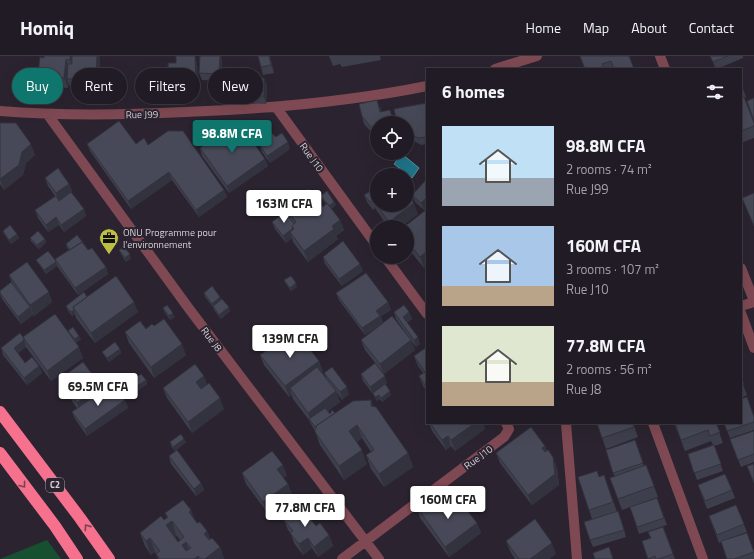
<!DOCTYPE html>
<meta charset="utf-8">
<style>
body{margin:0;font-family:"Titillium Web",sans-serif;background:#28242c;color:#f1f3f6;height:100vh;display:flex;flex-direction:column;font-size:15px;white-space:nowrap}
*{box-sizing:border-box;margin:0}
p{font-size:13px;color:#a2a1a6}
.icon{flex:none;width:22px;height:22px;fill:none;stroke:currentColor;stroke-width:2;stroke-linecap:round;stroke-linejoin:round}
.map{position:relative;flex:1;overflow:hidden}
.sheet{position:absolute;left:426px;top:12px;width:316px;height:356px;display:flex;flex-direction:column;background:#201b24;border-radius:0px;box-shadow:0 4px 16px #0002,0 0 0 1px #3d3941}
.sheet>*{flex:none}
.guide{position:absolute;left:12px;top:12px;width:354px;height:36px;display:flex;gap:8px}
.buttons{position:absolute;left:370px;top:60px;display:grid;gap:8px}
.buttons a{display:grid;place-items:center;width:44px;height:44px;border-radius:50%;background:#201b24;box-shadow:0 4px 16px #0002,0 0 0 1px #3d3941;font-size:20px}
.price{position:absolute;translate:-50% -34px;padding:0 9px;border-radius:4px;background:#fff;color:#222;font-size:13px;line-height:26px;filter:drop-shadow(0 1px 2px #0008)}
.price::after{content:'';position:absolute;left:50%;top:24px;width:12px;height:9px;margin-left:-6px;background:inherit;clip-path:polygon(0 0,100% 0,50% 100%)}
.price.current{background:#0f766e;color:#fff}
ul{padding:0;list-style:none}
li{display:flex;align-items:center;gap:12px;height:100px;padding:0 16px}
li span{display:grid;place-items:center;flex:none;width:112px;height:80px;border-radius:0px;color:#555}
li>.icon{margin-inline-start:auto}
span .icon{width:48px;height:48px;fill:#fffc;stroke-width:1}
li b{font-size:17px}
h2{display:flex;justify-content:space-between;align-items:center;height:48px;padding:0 16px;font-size:17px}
.chip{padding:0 14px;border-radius:18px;background:#201b24;box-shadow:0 4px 16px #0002,0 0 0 1px #3d3941;font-size:14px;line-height:36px}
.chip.current{background:#0f766e;color:#fff}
header{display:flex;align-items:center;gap:24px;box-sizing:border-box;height:56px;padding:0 20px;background:#201b24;border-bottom:1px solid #3d3941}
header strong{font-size:19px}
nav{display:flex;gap:22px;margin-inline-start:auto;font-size:14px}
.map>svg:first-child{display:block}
.green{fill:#165031}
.water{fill:#1f7589;stroke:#5691a1}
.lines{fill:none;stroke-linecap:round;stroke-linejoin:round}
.minor{stroke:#7f4953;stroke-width:10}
.motorway{stroke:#f6718d;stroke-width:12}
.wall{fill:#3e3f4c;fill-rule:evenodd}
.shaded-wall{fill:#32333e}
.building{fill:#484958;stroke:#32333e;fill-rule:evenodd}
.oneway{stroke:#7c4355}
.labels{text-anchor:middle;stroke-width:4;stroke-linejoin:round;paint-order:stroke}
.shield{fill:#2b2430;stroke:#a39da6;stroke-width:1}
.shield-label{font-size:9px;font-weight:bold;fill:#d6d1d9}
.street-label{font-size:10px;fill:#d6d1d9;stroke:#2b2430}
.poi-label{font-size:10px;fill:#d6d1d9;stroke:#2b2430;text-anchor:start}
</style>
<header>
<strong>Homiq</strong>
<nav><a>Home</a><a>Map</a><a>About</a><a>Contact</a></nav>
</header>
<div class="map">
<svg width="754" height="503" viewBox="0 0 754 503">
<rect width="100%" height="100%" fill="#2b2430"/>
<!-- green -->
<path class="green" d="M47,484L61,503H0Z"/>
<!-- water -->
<path class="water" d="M402,98L419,112L412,122L394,108Z"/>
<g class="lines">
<!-- minor -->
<path class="minor" d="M660,0L665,13
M495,13L537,0
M276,51L377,190
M0,55C62,60 123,59 185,56C266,53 348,46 427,30
M48,59L190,254L379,503
M385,201L427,258
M741,212L754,245
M741,250L754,246
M741,257L754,292
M566,367L577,503
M653,367L703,503
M342,503L504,381L509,373L506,367"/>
<!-- motorway -->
<path class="motorway" d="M0,356L80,462L109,503
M0,397L55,470L77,503"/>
</g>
<!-- wall -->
<path class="wall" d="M44,0H99L100,3L99,22L106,29V45H90L88,38V30H70L69,27L68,32L47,31V28H42L38,18Z
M258,0H270L274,17L263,19L261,11Z
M329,0H380L381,4L342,11L340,8L333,10Z
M580,0H629L634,13H585Z
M710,0H743V2L717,13H716Z
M222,4V21L264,22L267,30L266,48L222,46L220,38V25L202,24L199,17Z
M197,7L198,35H182L181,39H171L169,32Z
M741,27L746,41L744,42L754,67V82L741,87Z
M61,37L60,42H43L42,38Z
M427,47V88L421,89L407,81V67Z
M380,51L381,56L390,54L394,67H377V78L374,79L364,68L362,60Z
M0,67L35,99L26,107L23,119L4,134L0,128Z
M257,79L290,93L270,107L262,96L260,89V87Z
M87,88L148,89L224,134L227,141L199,161L172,124L131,153L90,95Z
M200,92L265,103L268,110L229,137L202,100Z
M45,122L69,128L72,135L59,144L84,153L86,160L64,176L59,169L48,176L38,162L35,154L55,140L48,130Z
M427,123V151L424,154L415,146L412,139Z
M407,124L409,127L412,135L408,138L418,158L401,171H388L375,152L373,154L367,146L364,139Z
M321,140L334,146L336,149L331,153L340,164L344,174L336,180L338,183L308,206L293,186L292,182L286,187L275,173L272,166L290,163L287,154L291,151L290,147L318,149L323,151L326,148L322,143Z
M427,153L424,212L407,191V171Z
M3,175L17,178L19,182L11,188L4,178Z
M30,182L45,183L46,186L39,193L31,185Z
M66,188L85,189L88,194L106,211L108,218L78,239L57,210L46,218L38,207L36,204H55L69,194L67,192Z
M119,194L131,202L126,206L121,198Z
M323,201L363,215L342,230L325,208Z
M9,219L52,246L34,260L32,257L33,259L21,268L2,243L0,238V235L12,227Z
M284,224L297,231L291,235L286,228Z
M204,237L220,241L221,244L230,255L221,263L214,254L213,251L205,241Z
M336,237L388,246L391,254L381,260L383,267L410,283L396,263L394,256H409L412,263L407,267L420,288L416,291L411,284L415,294L384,318L365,294L361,284L382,268L365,279L339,244Z
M87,241L138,256L95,287L76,262L75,258L72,260L67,253L66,250Z
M163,252L175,261L170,264L164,255Z
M154,270L186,299L154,322L129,287L125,276L146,273Z
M68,275L81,283L76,287Z
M23,281L83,302L51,325L26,291L18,297L25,307L39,310L42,317L27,329L3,299L1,292Z
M427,291V336L423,330L419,320L423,317L418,310L414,300Z
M120,293L121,297L109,306L104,299L102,296Z
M260,299L319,305L323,316H322L327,323L324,317L349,338L342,344L336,335L340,346L328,355L330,358L374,351L408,397L413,411L384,431L371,413L366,399L371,396L362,382L357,386L367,408L344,424L320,389L315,375L312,370L309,364L293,343L292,339L289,341L264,309Z
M361,318L387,327L385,329L391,339L382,346L380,343L377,345L373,338L363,325Z
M60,323L101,330L103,337L125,344L128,352L87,380L75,363L72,356L77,352L64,334Z
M741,323L747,339L741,342Z
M146,324L147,328L132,339L128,333L126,329Z
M207,328L224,353L192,377L167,342L163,332Z
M754,360V374L730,382L724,367Z
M429,367H483L485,373L455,395L451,390L446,394L432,375Z
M597,367H633L638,381L606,393Z
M674,367L702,368L716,367L723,387L714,390L723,415L697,424L688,398L713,389L711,385L685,395Z
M754,375V406L741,411L730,383Z
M635,384L644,410L646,409L658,441L622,454L610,422L615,421L613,417Z
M170,386H186L175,395L171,390Z
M545,390L547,395L557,412L559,429L532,449L500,407L496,397Z
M169,400L201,427L204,434L196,440L171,408Z
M597,415L599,421L608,430L617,456L621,463L626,481L593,491L590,484L592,463L589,454Z
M242,417L287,419L283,422L288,428L292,439L267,456L246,428Z
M698,429L732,434L735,442L707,453Z
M657,442L667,469L639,478L630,451Z
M736,449L747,476L730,482L754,496V503H727L721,486L719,487L709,460Z
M417,451L436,455L477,467L481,477L449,501L420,462Z
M191,454L194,463L197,467L207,475L210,483L220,491L224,503H158L156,498L155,496L151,499L145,490L140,477L164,464L167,462L165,457ZM176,479L180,484L178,486L175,480Z
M284,464L316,470L329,479L333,490L318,501L312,492L303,499L294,487L291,478L288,474Z
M663,471L675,503H648Z
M506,485L556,498L549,503H515L510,495Z"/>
<!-- shaded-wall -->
<path class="shaded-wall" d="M70,0H74L73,14L70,4Z
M97,0H99L100,3L99,30L96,23Z
M195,0L197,7L198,35L196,27Z
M220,0H221L222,4V25L219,18Z
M269,0H270L274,17L271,9Z
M66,3L70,14L67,23L69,27L68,32L64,22Z
M103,22L106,29V45L103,38Z
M264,22L267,30L266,48L264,40Z
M179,28L182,35L181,39L179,32Z
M59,34L61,37L60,42L59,39Z
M390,54L393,61L394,67L393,66Z
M288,86L290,93L270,107L267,100Z
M31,88L35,99L26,107L23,119L4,134L0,123L22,96Z
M265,103L268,110L229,137L227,130Z
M169,116L172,124L131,153L128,145Z
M409,127L412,135L407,139V129Z
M69,128L72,135L58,144L56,137Z
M224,134L227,141L199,161L196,154Z
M427,141V151L424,154L421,147Z
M316,142L320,152L313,144Z
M334,146L336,149L330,154L329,150Z
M414,147L418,158L401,171H391L389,166Z
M84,153L86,160L64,176L61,169Z
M56,161L59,169L48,176L46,169Z
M340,164L344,174L336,180L338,183L308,206L304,195L332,170Z
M293,172L295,179L290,176L292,182L286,187L283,180Z
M17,178L19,182L11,188L9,184Z
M45,183L46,186L39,193L37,189Z
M427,195V209L424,212L420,201Z
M130,198L131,202L126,206L125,202Z
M56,206L57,210L46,218L44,214Z
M360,208L363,215L342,230L339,223Z
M106,211L108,218L78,239L75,232Z
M296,227L297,231L291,235L290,232Z
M49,236L52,246L34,260L30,249Z
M220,241L222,245L213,251L212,248Z
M134,246L138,256L95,287L91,277Z
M388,246L391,254L381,260L383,267L365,279L362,272L376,255Z
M30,251L33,259L21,268L18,261Z
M229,251L230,255L221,263L219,259Z
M74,254L75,258L72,260L71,256Z
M409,256L412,263L406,268L403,261Z
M173,257L175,261L170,264L169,260Z
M79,280L81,283L76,287L75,283Z
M418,281L420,288L416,291L414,284Z
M24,284L26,291L16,299L14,292Z
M411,284L415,294L384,318L380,308Z
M182,288L186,299L154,322L151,311Z
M79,291L83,302L51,325L47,315Z
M120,293L121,297L109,306L107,302Z
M319,305L323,316L294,338L290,332L292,339L289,341L285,330Z
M39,310L42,317L27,329L24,322Z
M204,320L208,331L200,336L196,326Z
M385,320L387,327L373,338L370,331Z
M146,324L147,328L132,339L130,335Z
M101,330L105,341L81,358L77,347Z
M347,331L349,338L342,344L340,336Z
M336,335L340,346L312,367L308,357Z
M390,335L391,339L382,346L381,342Z
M379,339L380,343L377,345L375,341Z
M220,342L224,353L192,377L188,366Z
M125,344L128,352L87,380L85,373Z
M371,344L376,358L371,350Z
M475,367H483L485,373L455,395L451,384Z
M357,369L362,382L354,388L349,375Z
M448,380L451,390L446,394L442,384Z
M184,383L186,386L175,395L173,391Z
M545,390L549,400L545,403L542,392Z
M362,394L367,408L344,424L339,410Z
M408,397L413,411L384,431L379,418Z
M553,401L557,412L559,429L532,449L528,439Z
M283,409L287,419L281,424L277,413Z
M201,427L204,434L196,440L194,433Z
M288,428L292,439L267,456L263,446Z
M191,454L196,468L189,456Z
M172,465L176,479L171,483L166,469Z
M477,467L481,477L449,501L445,491Z
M207,475L212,489L204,478Z
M329,479L333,490L318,501L314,491Z
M150,482L155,496L151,499L146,485Z
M308,482L312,492L303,499L299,488Z
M186,486L191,500L187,503L182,489Z
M552,487L556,498L549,503H530Z
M220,491L224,503H205Z
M198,500L199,503H194Z"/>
<!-- building -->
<path class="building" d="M44,0H70V4L66,3L64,22L43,20L44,18H38L40,1L44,2Z
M72,0H97L96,23H67L68,8H72Z
M176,0H195L196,27L179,28V32H169L168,7H176Z
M200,0H220L219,18L199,17Z
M258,0H269L271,9L261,11Z
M580,0H629L634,13H614L611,5L602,8L604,13H585Z
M710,0H728L713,6Z
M220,21L264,22V40L220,38Z
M97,22H103V38H88V24L97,25Z
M42,33L59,34V39L42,38Z
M744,41L754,67V70L741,75V42Z
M754,42V65L747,45Z
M377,44L380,56L390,54L393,66L377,67V70L371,71L362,60L359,48Z
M427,47V81L418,82L407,76V67H397L394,53Z
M119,65L136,88L144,82L148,89L168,75H183L224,134L196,154L169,116L128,145L87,88Z
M238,65L265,103L227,130L200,92Z
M0,67H16L31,88L22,96L19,109L0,123Z
M267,73L276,81L282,77L288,86L267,100L260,89L261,85L257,79Z
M58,112L69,128L56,137L45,122Z
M398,113L403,119H391Z
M427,123V141L421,147L412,139Z
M407,124L409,127L407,129Z
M377,131V141L372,143V145L370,146L364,139Z
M309,133L316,142L313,144L317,150L320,147L323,151L327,147L340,164L332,170L334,173L304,195L290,176L294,173L292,170L296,166L287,154L292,150L290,147Z
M327,135L334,146L329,150L321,140Z
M71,136L84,153L61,169L56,161L46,169L35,154L56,140L59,145Z
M754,137V170L742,142Z
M407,138L414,147L389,166L372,143L377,141V149H407Z
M427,153V195L420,201L407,185V171H404Z
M285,156L294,168L292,170L293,172L283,180L272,166Z
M10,169L17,178L9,184L3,175Z
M38,175L45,183L37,189L30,182Z
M77,179L84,188L82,186L70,194L66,188Z
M343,185L360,208L339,223L323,201Z
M82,186L88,194L92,192L106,211L75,232L55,203Z
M124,191L130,198L125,202L119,194Z
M48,195L55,204L56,206L44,214L36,204Z
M27,206L49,236L30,249L9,219Z
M366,217L388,246L376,255L380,260L362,272L336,237Z
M116,220L134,246L91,277L73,251Z
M291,220L296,227L290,232L284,224Z
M11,226L30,251L18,261L0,237V235Z
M212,230L220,241L212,248L204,237Z
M84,236L87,241L73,251L74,254L71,256L66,250Z
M222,243L229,251L219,259L213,250Z
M167,249L173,257L169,260L163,252Z
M404,249L409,256L403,261L418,281L414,284L394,256Z
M55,258L79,291L47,315L23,281Z
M392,260L411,284L380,308L361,284Z
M164,263L182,288L151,311L125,276L140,265L146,273L152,268L154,270Z
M73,271L79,280L75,283L68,275Z
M20,277L23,281L24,284L14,292L25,307L32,301L39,310L24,322L1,292Z
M299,279L319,305L285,330L260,299L279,286Z
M115,286L120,293L107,302L102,296Z
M427,291V332L419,320L425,316L414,300Z
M83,306L101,330L77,347L60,323Z
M375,307L385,320L370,331L361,318Z
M195,308L204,320L196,326L201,333L209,327L220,342L188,366L163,332Z
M317,311L336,335L308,357L290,332Z
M332,311L347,331L340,336L324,317Z
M141,318L146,324L130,335L126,329Z
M741,323L744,328L741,330Z
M385,328L390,335L381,342L379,339L375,341L373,337Z
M114,330L125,344L85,373L72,356L99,337L101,339Z
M747,341L754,361V366L727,375L724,367H741V343Z
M371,344V350L376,351L408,397L379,418L366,399L374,394L357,369L349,375L362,394L339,410L315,376L316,370L353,345Z
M325,352L330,358L332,354L335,357L316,370V372L309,363Z
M430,367H475L451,384L448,380L442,384Z
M597,367H632L634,371L602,382Z
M675,367H701L702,368L705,367H716L720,376L710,380L708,374L681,384Z
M531,371L545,390L542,392L545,396L548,394L553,401L555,418L528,439L496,397Z
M754,375V398L738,404L730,383Z
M181,378L184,383L173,391L170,386Z
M635,384L643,407L613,417L606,394Z
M714,389L721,408L694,417L688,398Z
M177,394L201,427L194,433L169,400Z
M272,395L283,409L277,413L288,428L263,446L242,417Z
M754,408V427L747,410Z
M646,409L654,430L618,443L610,422Z
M597,415L599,421L604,419L613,446L589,454L578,421Z
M725,418L732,434L705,445L698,429Z
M456,440L477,467L445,491L417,451L427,443L436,455Z
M657,442L664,462L637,471L630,451Z
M183,444L191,454L189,456L197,467L200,466L207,475L204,478L209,484L212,482L220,491L205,503H201L198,500L194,503H160L156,498L160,495L150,482L146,485L140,477L161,460L164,464L168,461L165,457ZM172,465L184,481L178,486L166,469ZM186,486L191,492L186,495L182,489Z
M736,449L744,468L717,479L709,460Z
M301,451L316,470L320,467L329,479L314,491L308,482L299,488L290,477L293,475L284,464Z
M618,455L624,474L590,484L584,466Z
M535,463L552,487L530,503H519L506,485Z
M663,471L673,498L658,503H656L655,500L648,503L642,485L651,482L648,476Z
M747,477L754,496L734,503H727L721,485Z
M609,491L613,503H595L593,497Z"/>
<!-- one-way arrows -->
<defs><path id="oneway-chevron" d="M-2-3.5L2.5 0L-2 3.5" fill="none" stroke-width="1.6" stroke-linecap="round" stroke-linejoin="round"/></defs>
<g class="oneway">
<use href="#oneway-chevron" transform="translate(23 429) rotate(53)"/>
<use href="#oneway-chevron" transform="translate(87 471) rotate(-125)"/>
</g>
<!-- icons -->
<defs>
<symbol id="office-pin" viewBox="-11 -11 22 30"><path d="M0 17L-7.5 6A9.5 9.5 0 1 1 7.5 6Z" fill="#bdbf43" stroke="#2b2430"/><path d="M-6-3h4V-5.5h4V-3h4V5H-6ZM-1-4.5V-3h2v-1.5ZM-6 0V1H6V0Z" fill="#111"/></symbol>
</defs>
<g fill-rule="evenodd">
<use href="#office-pin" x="98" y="171" width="22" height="30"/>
</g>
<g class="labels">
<!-- shield labels -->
<rect class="shield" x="46" y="422" width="18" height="14" rx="3"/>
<g class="shield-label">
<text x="55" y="432">C2</text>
</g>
<!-- street labels -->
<g class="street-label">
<text transform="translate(142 58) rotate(-1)" y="4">Rue J99</text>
<text transform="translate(312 101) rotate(54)" y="4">Rue J10</text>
<text transform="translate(212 283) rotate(53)" y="4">Rue J8</text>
<text transform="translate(478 401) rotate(-37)" y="4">Rue J10</text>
</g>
<!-- poi labels -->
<g class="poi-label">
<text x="123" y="180">ONU Programme pour<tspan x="123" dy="12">l'environnement</tspan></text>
</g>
</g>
</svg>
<div class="buttons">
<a><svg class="icon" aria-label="locate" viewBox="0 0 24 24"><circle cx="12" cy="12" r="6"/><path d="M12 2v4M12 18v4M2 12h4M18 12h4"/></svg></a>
<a>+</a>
<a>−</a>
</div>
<b class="price current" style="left:232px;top:98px">98.8M CFA</b>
<b class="price" style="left:284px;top:168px">163M CFA</b>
<b class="price" style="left:290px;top:303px">139M CFA</b>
<b class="price" style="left:98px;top:351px">69.5M CFA</b>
<b class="price" style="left:448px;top:464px">160M CFA</b>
<b class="price" style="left:305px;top:472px">77.8M CFA</b>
<div class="guide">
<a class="chip current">Buy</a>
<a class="chip">Rent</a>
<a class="chip">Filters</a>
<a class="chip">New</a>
</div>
<section class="sheet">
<h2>6 homes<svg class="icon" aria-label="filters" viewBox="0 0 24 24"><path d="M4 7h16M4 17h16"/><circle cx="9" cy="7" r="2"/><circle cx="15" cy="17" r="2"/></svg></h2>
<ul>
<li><span style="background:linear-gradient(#bfe0f5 65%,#9aa5b1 0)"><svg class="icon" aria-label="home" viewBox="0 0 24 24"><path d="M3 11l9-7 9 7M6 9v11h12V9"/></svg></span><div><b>98.8M CFA</b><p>2 rooms · 74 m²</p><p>Rue J99</p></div></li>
<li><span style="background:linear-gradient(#a9c7e8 75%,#b9a48a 0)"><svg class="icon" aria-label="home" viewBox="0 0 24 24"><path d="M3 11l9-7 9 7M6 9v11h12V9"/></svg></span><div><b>160M CFA</b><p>3 rooms · 107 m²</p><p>Rue J10</p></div></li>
<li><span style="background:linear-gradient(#dfe7d0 70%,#b9a48a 0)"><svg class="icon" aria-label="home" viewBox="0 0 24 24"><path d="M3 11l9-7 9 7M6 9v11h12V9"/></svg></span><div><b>77.8M CFA</b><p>2 rooms · 56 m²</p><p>Rue J8</p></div></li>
</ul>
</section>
</div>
